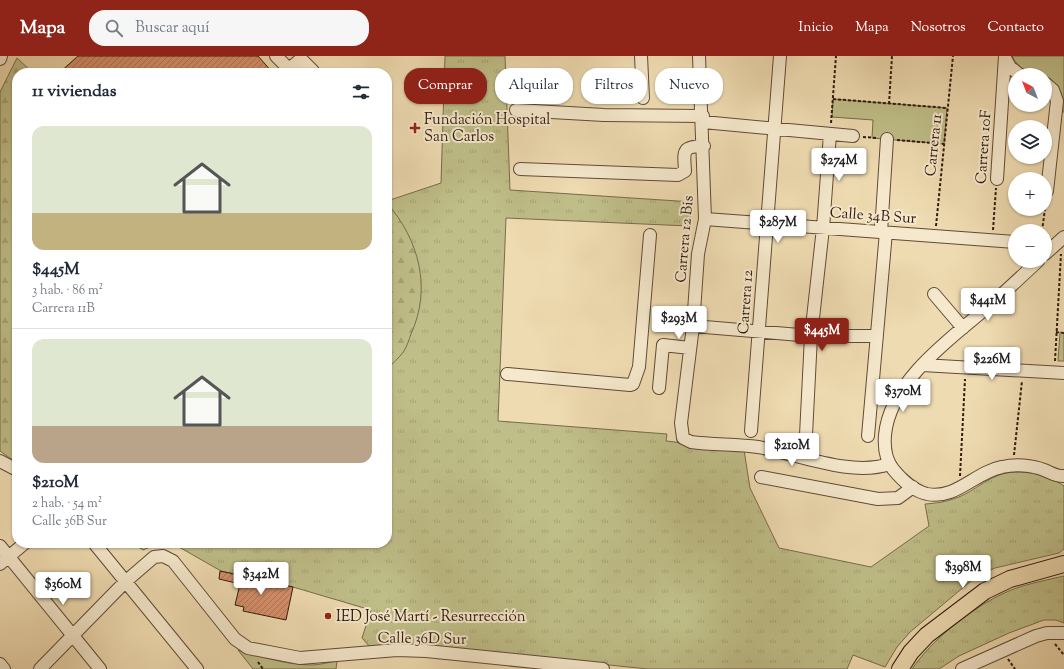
<!DOCTYPE html>
<html lang="es">
<meta charset="utf-8">
<style>
body{margin:0;font-family:"Sorts Mill Goudy",serif;background:#f6f6f7;color:#1f2937;height:100vh;display:flex;flex-direction:column;font-size:15px;white-space:nowrap}
*{box-sizing:border-box;margin:0}
p{font-size:13px;color:#747a83}
.icon{flex:none;width:22px;height:22px;fill:none;stroke:currentColor;stroke-width:2;stroke-linecap:round;stroke-linejoin:round}
.map{position:relative;flex:1;overflow:hidden}
.drawer{position:absolute;left:12px;top:12px;width:380px;height:480px;display:flex;flex-direction:column;background:#fff;border-radius:16px;box-shadow:0 1px 3px #0004}
.drawer>*{flex:none}
.banner{position:absolute;left:404px;top:12px;width:380px;height:36px;display:flex;gap:8px}
.needle{width:26px;rotate:318deg}
.controls{position:absolute;left:1008px;top:12px;display:grid;gap:8px}
.controls a{display:grid;place-items:center;width:44px;height:44px;border-radius:50%;background:#fff;box-shadow:0 1px 3px #0004;font-size:20px}
.price{position:absolute;translate:-50% -34px;padding:0 9px;border-radius:4px;background:#fff;color:#222;font-size:13px;line-height:26px;filter:drop-shadow(0 1px 2px #0008)}
.price::after{content:'';position:absolute;left:50%;top:24px;width:12px;height:9px;margin-left:-6px;background:inherit;clip-path:polygon(0 0,100% 0,50% 100%)}
.price.on{background:#8f2418;color:#fff}
ul{padding:0;list-style:none}
li{display:grid;align-content:center;gap:8px;height:212px;padding:0 20px}
li+li{border-top:1px solid #e0e1e3}
li span{display:grid;place-items:center;height:124px;border-radius:12px;color:#555}
li>.icon{margin-inline-start:auto}
span .icon{width:72px;height:72px;fill:#fffc;stroke-width:1}
li b{font-size:17px}
h2{display:flex;justify-content:space-between;align-items:center;height:48px;padding:0 20px;font-size:17px}
.chip{padding:0 14px;border-radius:16px;background:#fff;box-shadow:0 1px 3px #0004;font-size:14px;line-height:36px}
.chip.on{background:#8f2418;color:#fff}
header{display:flex;align-items:center;gap:24px;box-sizing:border-box;height:56px;padding:0 20px;background:#8f2418;color:#fff}
header strong{font-size:19px}
nav{display:flex;gap:22px;margin-inline-start:auto;font-size:14px}
.search{width:280px;height:36px;background:#f6f6f7;display:flex;align-items:center;gap:10px;box-sizing:border-box;padding:0 14px;border-radius:16px;color:#747a83;font-size:15px}
.map>svg:first-child{display:block}
.grass{fill:url(#grass-tufts);stroke:#786c4c}
.forest{fill:url(#forest-firs);stroke:#786c4c}
.park{fill:#bfbe88;stroke:#786c4c}
.building{fill:url(#building-hatch);stroke:#311b10}
.lines{fill:none;stroke-linecap:round;stroke-linejoin:round}
.minor-casing{stroke:#604b38;stroke-width:14}
.major-casing{stroke:#311b10;stroke-width:18}
.path{stroke:#311b10;stroke-width:2;stroke-dasharray:3 2;stroke-linecap:butt}
.minor{stroke:#f5e8cc;stroke-width:12}
.major{stroke:#efdbb1;stroke-width:16}
.poi-dot{fill:#8f2418;stroke:#f5e8cc;stroke-width:1.5}
.labels{text-anchor:middle;stroke-width:4;stroke-linejoin:round;paint-order:stroke}
.poi-label{font-size:15px;fill:#311b10;stroke:#f5e8cc;text-anchor:start}
.street-label{font-size:15px;fill:#311b10;stroke:#f5e8cc}
</style>
<header>
<strong>Mapa</strong>
<div class="search"><svg class="icon" aria-label="search" viewBox="0 0 24 24"><circle cx="10" cy="10" r="6"/><path d="M15 15l6 6"/></svg>Buscar aquí</div>
<nav><a>Inicio</a><a>Mapa</a><a>Nosotros</a><a>Contacto</a></nav>
</header>
<div class="map">
<svg width="1064" height="613" viewBox="0 0 1064 613">
<defs>
<pattern id="grass-tufts" width="24" height="20" patternUnits="userSpaceOnUse"><rect width="24" height="20" fill="#bfbe88"/><path d="M3 7l-1-3M5 7V3M7 7l1-3M15 17l-1-3M17 17v-4M19 17l1-3" fill="none" stroke="#a5a374"/></pattern>
<pattern id="forest-firs" width="22" height="20" patternUnits="userSpaceOnUse"><rect width="22" height="20" fill="#bfbe88"/><path d="M5 1l3.5 6h-7zM16 11l3.5 6h-7z" fill="#a5a374"/></pattern>
<pattern id="building-hatch" width="6" height="6" patternUnits="userSpaceOnUse"><rect width="6" height="6" fill="#d6906b"/><path d="M-1 1l2-2M0 6l6-6M5 7l2-2" fill="none" stroke="#ae7557"/></pattern>
</defs>
<rect width="100%" height="100%" fill="#efdbb1"/>
<filter id="stains"><feTurbulence type="fractalNoise" baseFrequency=".005" numOctaves="4"/><feColorMatrix values="0 0 0 0 .2 0 0 0 0 .09 0 0 0 0 .02 0 0 0 .5 -.17"/></filter>
<radialGradient id="worn" r=".72"><stop offset=".6" stop-color="#630" stop-opacity="0"/><stop offset="1" stop-color="#630" stop-opacity=".3"/></radialGradient>
<!-- grass -->
<path class="grass" d="M445,0H505L510,134L693,146L689,170L506,162L498,365L667,378L666,385L744,394L750,432L779,492L871,511L929,470L925,448C941,447 955,444 969,436C979,430 988,423 999,419C1020,412 1046,418 1064,430V493L1059,497L995,512L977,520L910,576L897,591L885,611L853,599L847,613H648L423,590L370,591L362,582L371,554L293,531L221,515L179,491L157,488L143,494L132,487H387V145L441,127Z
M1064,520V567L1056,564H1044L1009,577L959,600L939,613H912C932,584 968,555 1000,539C1019,529 1043,525 1064,520Z"/>
<!-- forest -->
<path class="forest" d="M17,2L33,17H17V407L0,395V36Z
M387,147C419,184 432,232 411,278C409,284 407,290 404,295C399,302 392,308 387,313Z"/>
<!-- park -->
<path class="park" d="M1012,0H1064V56H1060L1045,19C1031,19 1018,13 1012,0Z
M833,43L947,52L944,88L872,82L873,64L832,61Z
M1060,276L1064,277V305H1058Z
M238,594C262,601 287,609 312,609C320,609 329,606 337,605L336,613H253Z"/>
<!-- building -->
<path class="building" d="M78,0H258L273,17H59Z
M220,515L293,531L286,564L243,555L244,551L235,549L240,528L219,523Z"/>
<g class="lines">
<defs>
<path id="minor" d="M276,0L293,17
M641,0L643,42
M699,0L705,163L698,198L693,270L681,367L683,382L691,386C713,389 736,388 758,391C799,398 849,421 890,408
M1005,2L1010,11L1020,19
M0,3L1,0
M289,13L301,3L313,15
M1045,27L1053,34L1057,45L1047,135
M516,54L604,59L703,60
M703,66L853,80
M520,113L678,119L685,115C684,96 681,90 704,90
M997,123L1005,0
M705,163L1015,186
M881,176L887,83
M1045,198L1064,181
M1038,205C1022,220 1006,235 989,250C951,282 890,325 885,379C884,391 886,404 893,413C901,423 914,435 927,438C956,444 975,416 1002,411C1015,408 1032,409 1044,414C1050,416 1057,421 1064,420
M934,238L963,272
M693,270L811,280H877
M922,309L1064,317
M507,318L630,329L633,328L639,311L650,179
M659,332L663,289L690,292
M751,375L780,0
M868,380L886,176
M778,395L785,388L804,384L806,379L811,280L823,172L830,78
M0,405L17,414
M761,421L878,443L898,442L913,431
M94,487L197,613
M0,490L100,613
M0,508L25,487
M0,608L4,613
M40,613L125,526L154,501L163,500L173,505L235,583L248,592L300,602L397,594L426,595L603,613
M962,613L1036,580L1047,577H1064"/>
<path id="major" d="M900,613L911,596L927,579L985,535L1010,523L1064,508"/>
</defs>
<!-- minor casing -->
<use href="#minor" class="minor-casing"/>
<!-- major casing -->
<use href="#major" class="major-casing"/>
<!-- path -->
<path class="path" d="M833,43L947,52
M889,48L892,0
M831,67L836,0
M863,81L877,82
M897,84L944,88
M936,170L953,0
M993,174L996,132
M1042,175L1045,153
M1056,276L1064,277
M1055,305L1061,198
M1014,399L1022,325
M960,420L965,323
M1055,588L1064,599
M1008,603L1015,613
M258,606L263,613"/>
<!-- minor -->
<use href="#minor" class="minor"/>
<!-- major -->
<use href="#major" class="major"/>
</g>
<!-- markers -->
<g class="poi-dot">
<path d="M413 66h4v4h4v4h-4v4h-4v-4h-4v-4h4z"/>
<circle cx="328" cy="560" r="4"/>
</g>
<g class="labels">
<!-- poi labels -->
<g class="poi-label">
<text x="424" y="68">Fundación Hospital<tspan x="424" dy="17">San Carlos</tspan></text>
<text x="336" y="565">IED José Martí - Resurrección</text>
</g>
<!-- street labels -->
<g class="street-label">
<text transform="translate(933 89) rotate(-84)" y="5">Carrera 11</text>
<text transform="translate(983 91) rotate(-86)" y="5">Carrera 10F</text>
<text transform="translate(873 159) rotate(4)" y="5">Calle 34B Sur</text>
<text transform="translate(684 183) rotate(-85)" y="5">Carrera 12 Bis</text>
<text transform="translate(745 246) rotate(-86)" y="5">Carrera 12</text>
<text transform="translate(422 582) rotate(1)" y="5">Calle 36D Sur</text>
</g>
</g>
<rect width="100%" height="100%" filter="url(#stains)"/>
<rect width="100%" height="100%" fill="url(#worn)"/>
</svg>
<div class="controls">
<a><svg class="needle" viewBox="-14 -14 28 28"><path d="M0-13l5 13h-10z" fill="#e53935"/><path d="M0 13l5-13h-10z" fill="#747a83"/></svg></a>
<a><svg class="icon" aria-label="layers" viewBox="0 0 24 24"><path d="M12 4l9 5-9 5-9-5zM3 14l9 5 9-5"/></svg></a>
<a>+</a>
<a>−</a>
</div>
<b class="price" style="left:839px;top:126px">$274M</b>
<b class="price" style="left:778px;top:188px">$287M</b>
<b class="price" style="left:988px;top:266px">$441M</b>
<b class="price" style="left:679px;top:284px">$293M</b>
<b class="price on" style="left:822px;top:296px">$445M</b>
<b class="price" style="left:992px;top:325px">$226M</b>
<b class="price" style="left:903px;top:357px">$370M</b>
<b class="price" style="left:792px;top:411px">$210M</b>
<b class="price" style="left:963px;top:533px">$398M</b>
<b class="price" style="left:261px;top:540px">$342M</b>
<b class="price" style="left:63px;top:550px">$360M</b>
<div class="banner">
<a class="chip on">Comprar</a>
<a class="chip">Alquilar</a>
<a class="chip">Filtros</a>
<a class="chip">Nuevo</a>
</div>
<section class="drawer">
<h2>11 viviendas<svg class="icon" aria-label="filters" viewBox="0 0 24 24"><path d="M4 7h16M4 17h16"/><circle cx="9" cy="7" r="2"/><circle cx="15" cy="17" r="2"/></svg></h2>
<ul>
<li><span style="background:linear-gradient(#dfe7d0 70%,#c2b280 0)"><svg class="icon" aria-label="home" viewBox="0 0 24 24"><path d="M3 11l9-7 9 7M6 9v11h12V9"/></svg></span><div><b>$445M</b><p>3 hab. · 86 m²</p><p>Carrera 11B</p></div></li>
<li><span style="background:linear-gradient(#dfe7d0 70%,#b9a48a 0)"><svg class="icon" aria-label="home" viewBox="0 0 24 24"><path d="M3 11l9-7 9 7M6 9v11h12V9"/></svg></span><div><b>$210M</b><p>2 hab. · 54 m²</p><p>Calle 36B Sur</p></div></li>
</ul>
</section>
</div>
